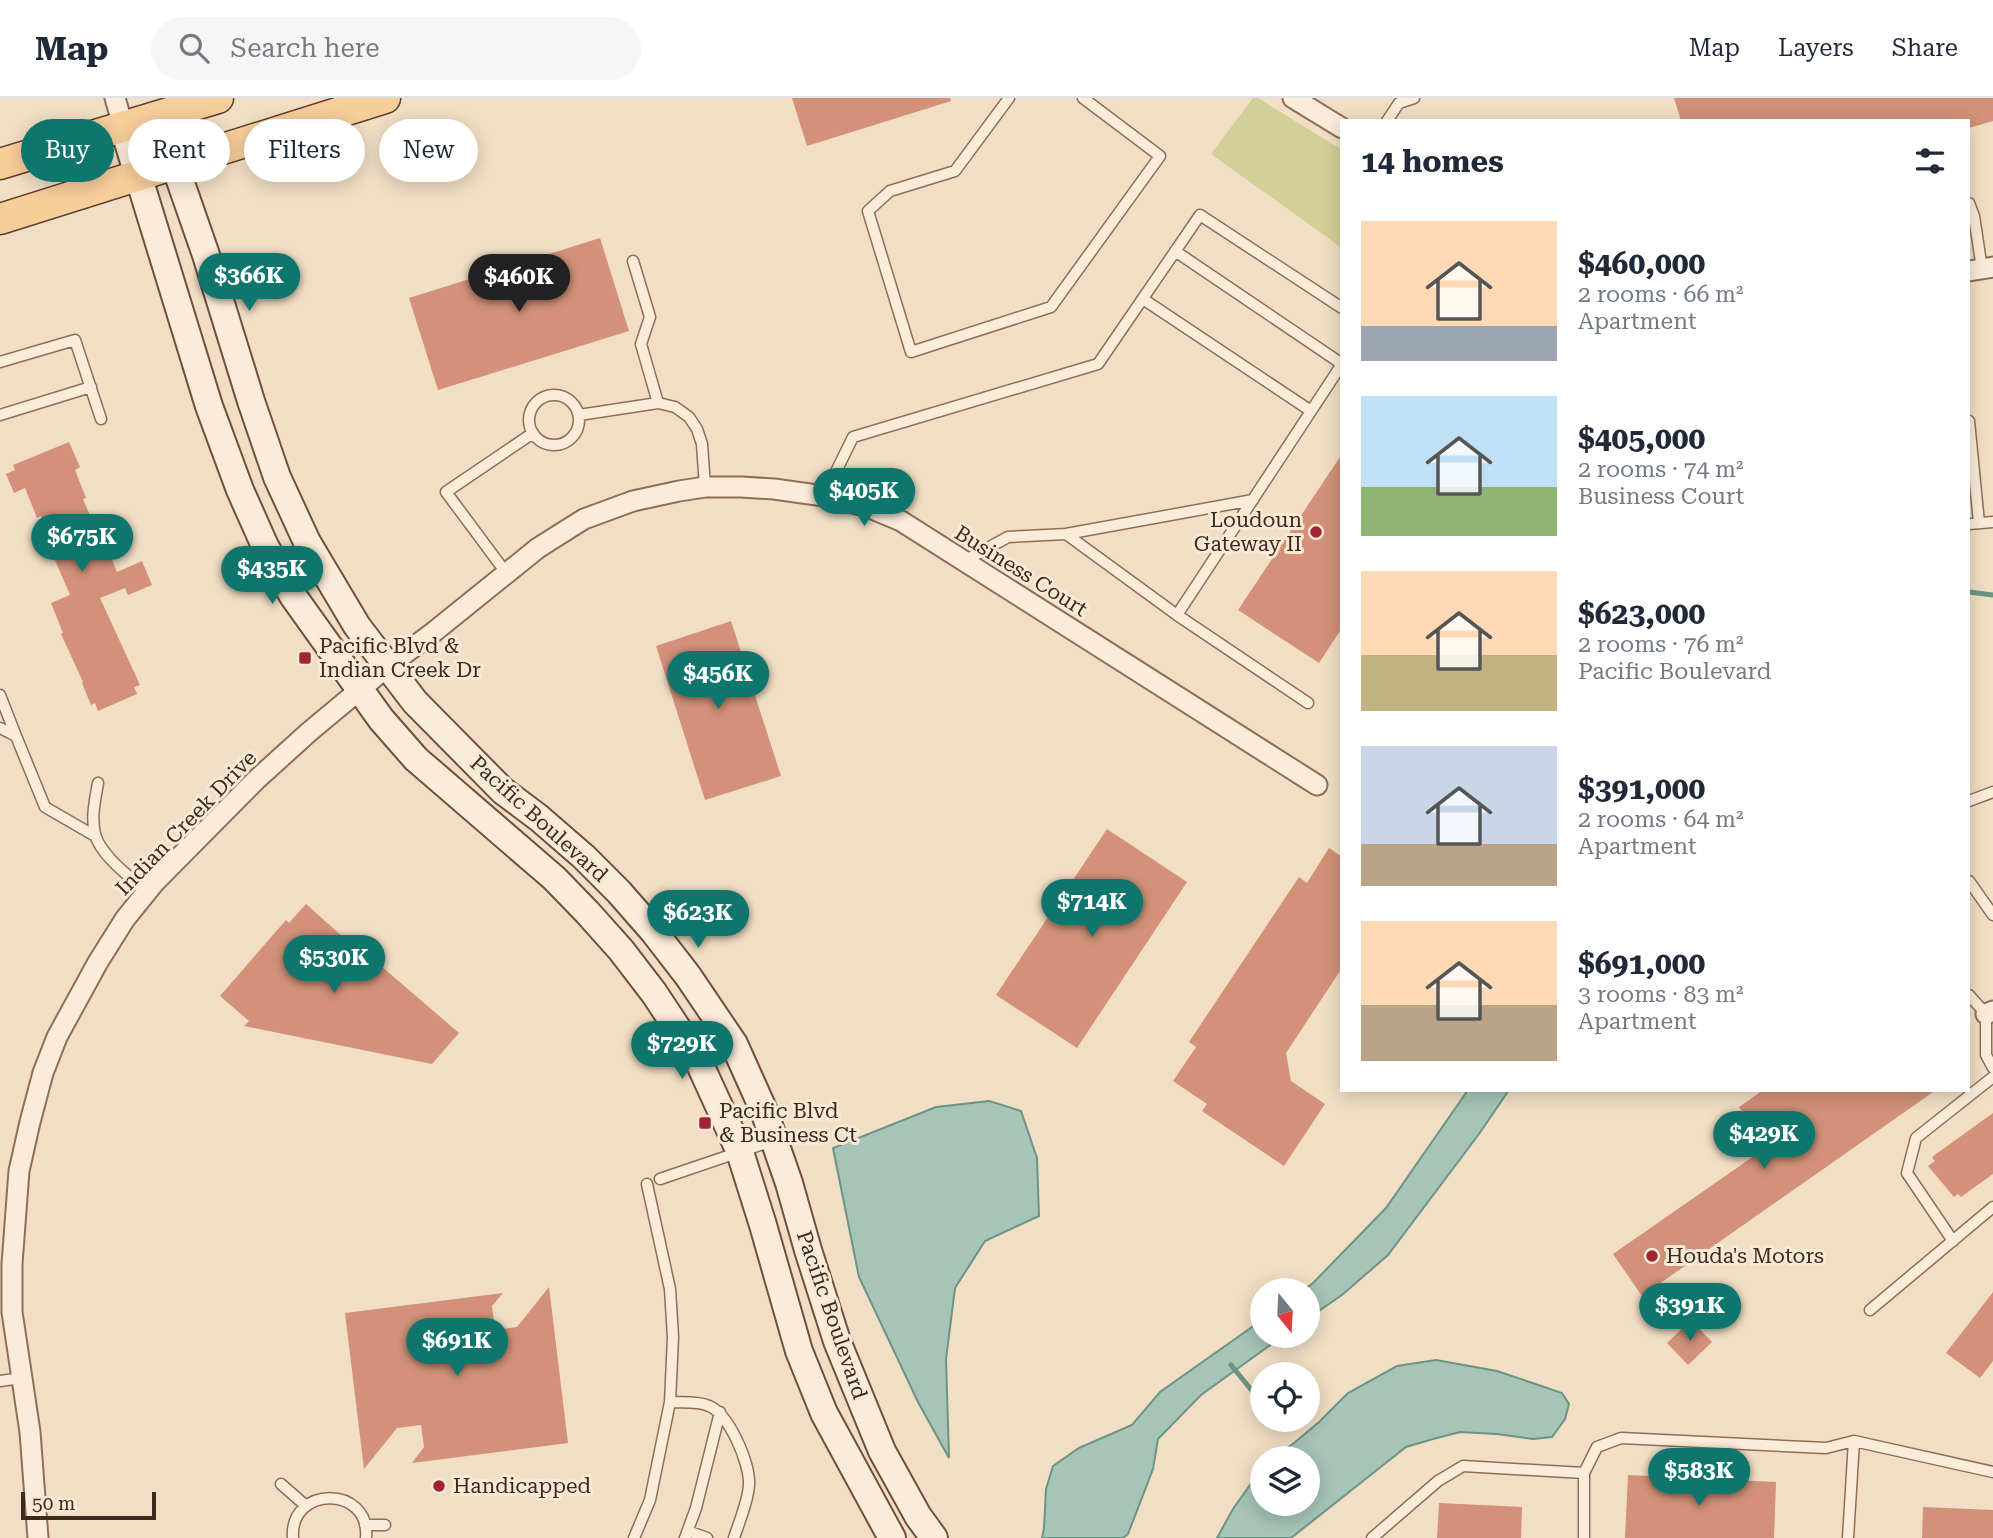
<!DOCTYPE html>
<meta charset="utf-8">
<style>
body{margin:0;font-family:"Roboto Serif",serif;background:#f6f6f7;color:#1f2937;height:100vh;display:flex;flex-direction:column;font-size:26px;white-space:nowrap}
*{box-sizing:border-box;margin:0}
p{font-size:23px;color:#747a83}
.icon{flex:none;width:38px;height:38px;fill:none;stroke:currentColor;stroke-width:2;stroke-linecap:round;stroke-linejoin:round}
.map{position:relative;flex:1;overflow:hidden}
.sheet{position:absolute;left:1340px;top:21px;width:630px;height:973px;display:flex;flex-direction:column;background:#fff;border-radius:0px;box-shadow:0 4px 18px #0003}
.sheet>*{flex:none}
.hud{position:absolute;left:21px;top:21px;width:665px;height:63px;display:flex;gap:14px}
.needle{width:46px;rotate:162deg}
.tools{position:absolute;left:1250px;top:1180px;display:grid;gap:14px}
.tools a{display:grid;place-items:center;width:70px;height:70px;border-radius:50%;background:#fff;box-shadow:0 4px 18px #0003;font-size:35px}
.scale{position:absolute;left:21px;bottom:18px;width:135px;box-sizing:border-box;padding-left:7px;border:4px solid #3d291e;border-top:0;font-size:19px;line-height:24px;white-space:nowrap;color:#3d291e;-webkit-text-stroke:5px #f8e9d5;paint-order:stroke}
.price{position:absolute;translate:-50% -60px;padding:0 16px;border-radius:24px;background:#0f766e;color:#fff;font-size:23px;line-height:46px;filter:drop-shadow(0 2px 4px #0008)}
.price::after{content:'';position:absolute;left:50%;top:42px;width:21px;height:16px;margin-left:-10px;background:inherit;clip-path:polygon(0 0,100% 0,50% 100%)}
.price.selected{background:#222;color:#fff}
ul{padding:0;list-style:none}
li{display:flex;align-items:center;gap:21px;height:175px;padding:0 21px}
li span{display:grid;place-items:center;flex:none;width:196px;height:140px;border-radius:0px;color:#555}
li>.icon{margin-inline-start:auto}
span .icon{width:84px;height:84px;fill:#fffc;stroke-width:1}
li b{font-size:30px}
h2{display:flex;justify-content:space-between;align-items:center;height:84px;padding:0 21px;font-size:30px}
.chip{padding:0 24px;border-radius:32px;background:#fff;box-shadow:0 4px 18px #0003;font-size:24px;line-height:63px}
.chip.selected{background:#0f766e;color:#fff}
header{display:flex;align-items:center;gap:42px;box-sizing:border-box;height:98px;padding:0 35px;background:#fff;border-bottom:2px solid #e0e1e3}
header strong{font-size:33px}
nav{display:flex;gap:38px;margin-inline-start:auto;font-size:24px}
.search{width:490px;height:63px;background:#f6f6f7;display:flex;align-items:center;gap:18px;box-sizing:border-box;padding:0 24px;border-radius:38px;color:#747a83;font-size:26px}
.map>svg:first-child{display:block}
.green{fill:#d1d097}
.water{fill:#a6c4b8;stroke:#6c9485;stroke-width:2}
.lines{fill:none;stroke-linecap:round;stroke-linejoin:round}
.stream{stroke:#6c9485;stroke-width:5}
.building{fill:#d29178}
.lane-casing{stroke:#8e6e59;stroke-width:13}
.street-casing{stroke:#8e6e59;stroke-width:23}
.secondary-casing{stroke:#704f3c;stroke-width:30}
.primary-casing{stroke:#5b3d2d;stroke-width:33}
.lane{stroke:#fbecd9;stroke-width:10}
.street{stroke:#fbecd9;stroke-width:19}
.secondary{stroke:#fbecd9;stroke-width:26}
.primary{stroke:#f7cd9a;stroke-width:30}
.poi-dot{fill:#a12436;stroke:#f8e9d5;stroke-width:2.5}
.labels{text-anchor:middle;stroke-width:6;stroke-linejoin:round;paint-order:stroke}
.poi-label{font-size:21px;fill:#3d291e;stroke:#f8e9d5;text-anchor:start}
.street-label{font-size:21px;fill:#3d291e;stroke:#f8e9d5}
</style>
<header>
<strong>Map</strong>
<div class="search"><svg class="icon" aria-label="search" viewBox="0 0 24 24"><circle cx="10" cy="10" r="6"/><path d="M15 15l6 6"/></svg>Search here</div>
<nav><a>Map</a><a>Layers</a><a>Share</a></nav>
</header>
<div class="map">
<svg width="1993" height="1440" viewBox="0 0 1993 1440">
<rect width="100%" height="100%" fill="#f1dec4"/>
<!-- green -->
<path class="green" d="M1253,0H1258L1342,52V150L1211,56Z"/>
<!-- water -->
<path class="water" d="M1468,992H1509L1479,1036L1388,1157L1342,1197L1307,1221V1192H1304L1313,1185L1386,1110Z
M989,1003L1021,1013L1037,1060L1039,1118L985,1143L955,1190L946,1261L949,1360L918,1304L859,1179L833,1050L936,1009Z
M1262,1222V1237H1284L1201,1297L1158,1341L1153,1371L1128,1436L1123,1440H1042L1044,1430L1046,1391L1053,1368L1079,1350L1132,1327L1160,1294Z
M1436,1262L1497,1273L1562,1295L1569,1306L1565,1321L1552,1339L1533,1341L1497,1336L1460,1334L1433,1341L1406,1349L1291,1440H1217L1233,1411L1262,1370V1405H1307V1360H1273L1294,1345L1319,1324L1348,1295L1397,1268Z"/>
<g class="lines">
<!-- stream -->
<path class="stream" d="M1969,494L1993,497
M1231,1267L1262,1305"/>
</g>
<!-- building -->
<path class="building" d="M792,0H950L951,3L807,48Z
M1674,0H1993V23L1969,30V23H1681Z
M600,140L629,233L438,292L409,200Z
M69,344L80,369L75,372L86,400L83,401L95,429L98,427L117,474L142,463L152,487L128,497L125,490L100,500L140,587L134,589L137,596L98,613L95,605L91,607L82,585L83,584L61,536L63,535L51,505L70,497L49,448L53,446L41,418L37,420L25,390L14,395L6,376L15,372L13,367Z
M1342,356V530L1319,565L1238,512Z
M731,523L781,678L705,702L656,548Z
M1107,731L1187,784L1077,950L996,897Z
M1329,750L1342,759V870L1286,955L1291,983L1325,1006L1284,1068L1202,1013L1207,1006L1173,983L1196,949L1189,944L1299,779L1307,785Z
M306,806L343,839L345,837L459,935L432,966L244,928L249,923L220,898L286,822L289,825Z
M1763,992H1936L1642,1198L1613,1156L1767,1049L1739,1009Z
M1993,1015V1076L1961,1099L1958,1096L1954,1099L1928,1068L1935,1063L1932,1059Z
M549,1189L568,1345L412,1365L424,1349L421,1327L397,1330L364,1371L345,1215L503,1195L492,1208L495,1232L517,1229Z
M1993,1194V1263L1980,1280L1946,1255Z
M1691,1222L1712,1244L1688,1267L1667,1245Z
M1628,1377L1776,1384L1774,1440H1625Z
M1439,1405L1522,1409L1521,1440H1437Z
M1923,1409L1993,1412V1440H1922Z"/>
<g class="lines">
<defs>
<path id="lane" d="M1009,0L955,73L890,93L868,113L911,254L1051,209L1160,58L1083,0
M1387,23L1399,5L1414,0
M1969,105L1974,118L1982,171
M1175,153L1342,266L1177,517
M633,163L650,219L641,246L658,305
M1143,201L1311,313
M0,264L75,242L101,321
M529 322a25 25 0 1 1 50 0a25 25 0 1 1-50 0Z
M0,317L91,289
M579,317L658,305L675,309L689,319L697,331L702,346L705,389
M1969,323L1979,425
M824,398L853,339L1098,266L1200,117L1342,210
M1969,426L1993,424
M1066,436L1177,517L1308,605
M964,463L1008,439L1066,436L1253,402
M507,476L446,394L533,335
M0,597L16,638
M0,630L16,638L45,709L95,738
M98,685C95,702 91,719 95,736C100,757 131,780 147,794
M1969,703L1993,694
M1969,783L1993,817
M1969,897L1986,916V957L1993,970
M660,1081L772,1043
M647,1086L670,1191L673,1239L670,1304C682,1305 698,1303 709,1308C729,1316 750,1365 749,1387C748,1404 739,1424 734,1440
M1953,1143L1907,1075L1916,1040L1993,979
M1870,1212L1993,1109
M0,1283L22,1280
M281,1386L306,1408
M365,1427H385
M688,1433L707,1440
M293,1440C289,1387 371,1387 366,1440
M634,1440L650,1402L670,1304
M685,1440L696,1410L720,1314
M1372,1440L1438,1383L1463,1368L1584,1375
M1584,1440V1375L1597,1349L1621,1340L1826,1350L1854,1343L1993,1374
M1848,1440L1854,1343"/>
<path id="street" d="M115,0L123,28
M1293,0L1342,30
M1969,173L1993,169
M1986,916L1993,913
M38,1440L30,1334L12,1214V1166L19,1073L30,1024L43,975L57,939L98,864L125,821L154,785L256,682L309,634L387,569L435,533L538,450L584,421L633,403L679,393L705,389H741L774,391L824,398L865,408L901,423L1317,687"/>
<path id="secondary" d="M158,19L206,157L251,303L277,379L307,444L357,528L415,604L503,693L539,720L584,759L619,794L654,834L688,878L734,946L764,1013L789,1085L808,1152L837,1243L882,1353L918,1418L934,1440
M123,28L209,308L240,392L265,448L293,498L381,621L416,661L554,780L587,814L621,852L654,895L697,960L740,1054L763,1127L799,1253L824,1315L892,1440"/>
<path id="primary" d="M0,66L218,0
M0,121L385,0"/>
</defs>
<!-- lane casing -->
<use href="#lane" class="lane-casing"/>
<!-- street casing -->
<use href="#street" class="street-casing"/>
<!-- secondary casing -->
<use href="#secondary" class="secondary-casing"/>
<!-- primary casing -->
<use href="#primary" class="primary-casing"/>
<!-- lane -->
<use href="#lane" class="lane"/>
<!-- street -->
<use href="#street" class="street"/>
<!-- secondary -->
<use href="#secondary" class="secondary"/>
<!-- primary -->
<use href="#primary" class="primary"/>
</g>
<!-- markers -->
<g class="poi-dot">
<circle cx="1316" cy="434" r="7"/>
<rect x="298" y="553" width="14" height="14" rx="3.5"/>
<rect x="698" y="1018" width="14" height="14" rx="3.5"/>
<circle cx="1652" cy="1158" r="7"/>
<circle cx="439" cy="1388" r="7"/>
</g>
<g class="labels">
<!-- poi labels -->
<g class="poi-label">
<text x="1302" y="429" text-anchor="end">Loudoun<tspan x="1302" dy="24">Gateway II</tspan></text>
<text x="319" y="555">Pacific Blvd &amp;<tspan x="319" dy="24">Indian Creek Dr</tspan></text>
<text x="719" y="1020">Pacific Blvd<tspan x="719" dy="24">&amp; Business Ct</tspan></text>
<text x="1666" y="1165">Houda's Motors</text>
<text x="453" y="1395">Handicapped</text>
</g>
<!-- street labels -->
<g class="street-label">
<text transform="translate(1021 473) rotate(32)" y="7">Business Court</text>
<text transform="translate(539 721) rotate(42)" y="7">Pacific Boulevard</text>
<text transform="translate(186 725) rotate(-46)" y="7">Indian Creek Drive</text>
<text transform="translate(832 1217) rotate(71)" y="7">Pacific Boulevard</text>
</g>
</g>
</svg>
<div class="tools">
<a><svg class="needle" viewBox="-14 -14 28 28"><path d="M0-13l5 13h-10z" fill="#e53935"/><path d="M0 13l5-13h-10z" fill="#747a83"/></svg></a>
<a><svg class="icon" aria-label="locate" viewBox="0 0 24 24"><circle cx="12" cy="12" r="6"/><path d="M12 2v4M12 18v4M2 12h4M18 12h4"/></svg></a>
<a><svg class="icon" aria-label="layers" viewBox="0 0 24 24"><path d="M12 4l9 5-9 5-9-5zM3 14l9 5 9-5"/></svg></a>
</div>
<div class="scale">50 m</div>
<b class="price" style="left:249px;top:215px">$366K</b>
<b class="price selected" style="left:519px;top:216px">$460K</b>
<b class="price" style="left:864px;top:430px">$405K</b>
<b class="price" style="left:82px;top:476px">$675K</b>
<b class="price" style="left:272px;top:508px">$435K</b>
<b class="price" style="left:718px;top:613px">$456K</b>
<b class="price" style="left:1092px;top:841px">$714K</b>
<b class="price" style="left:698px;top:852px">$623K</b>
<b class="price" style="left:334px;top:897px">$530K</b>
<b class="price" style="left:682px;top:983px">$729K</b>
<b class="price" style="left:1764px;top:1073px">$429K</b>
<b class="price" style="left:1690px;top:1245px">$391K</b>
<b class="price" style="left:457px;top:1280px">$691K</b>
<b class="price" style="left:1699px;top:1410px">$583K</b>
<div class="hud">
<a class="chip selected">Buy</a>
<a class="chip">Rent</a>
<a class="chip">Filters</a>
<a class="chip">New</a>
</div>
<section class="sheet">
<h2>14 homes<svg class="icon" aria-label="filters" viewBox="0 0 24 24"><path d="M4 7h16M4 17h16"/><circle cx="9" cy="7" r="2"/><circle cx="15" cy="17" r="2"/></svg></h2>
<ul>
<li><span style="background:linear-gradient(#ffd9b3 75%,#9aa5b1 0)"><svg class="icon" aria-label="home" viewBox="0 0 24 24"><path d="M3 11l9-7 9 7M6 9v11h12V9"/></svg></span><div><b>$460,000</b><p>2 rooms · 66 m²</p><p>Apartment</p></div></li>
<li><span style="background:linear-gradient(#bfe0f5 65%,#8fb573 0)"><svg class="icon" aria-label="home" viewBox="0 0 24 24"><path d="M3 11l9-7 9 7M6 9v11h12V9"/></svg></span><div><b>$405,000</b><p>2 rooms · 74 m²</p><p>Business Court</p></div></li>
<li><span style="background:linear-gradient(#ffd9b3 60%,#c2b280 0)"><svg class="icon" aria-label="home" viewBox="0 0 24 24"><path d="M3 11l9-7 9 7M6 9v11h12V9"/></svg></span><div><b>$623,000</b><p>2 rooms · 76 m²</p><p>Pacific Boulevard</p></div></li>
<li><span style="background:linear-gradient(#c9d6e8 70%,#b9a48a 0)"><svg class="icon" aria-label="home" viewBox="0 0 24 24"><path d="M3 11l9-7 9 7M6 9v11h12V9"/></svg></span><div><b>$391,000</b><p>2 rooms · 64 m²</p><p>Apartment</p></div></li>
<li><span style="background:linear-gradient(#ffd9b3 60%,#b9a48a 0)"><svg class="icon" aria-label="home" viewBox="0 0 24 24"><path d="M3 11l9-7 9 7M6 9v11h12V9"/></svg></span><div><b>$691,000</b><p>3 rooms · 83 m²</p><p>Apartment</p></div></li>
</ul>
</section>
</div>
